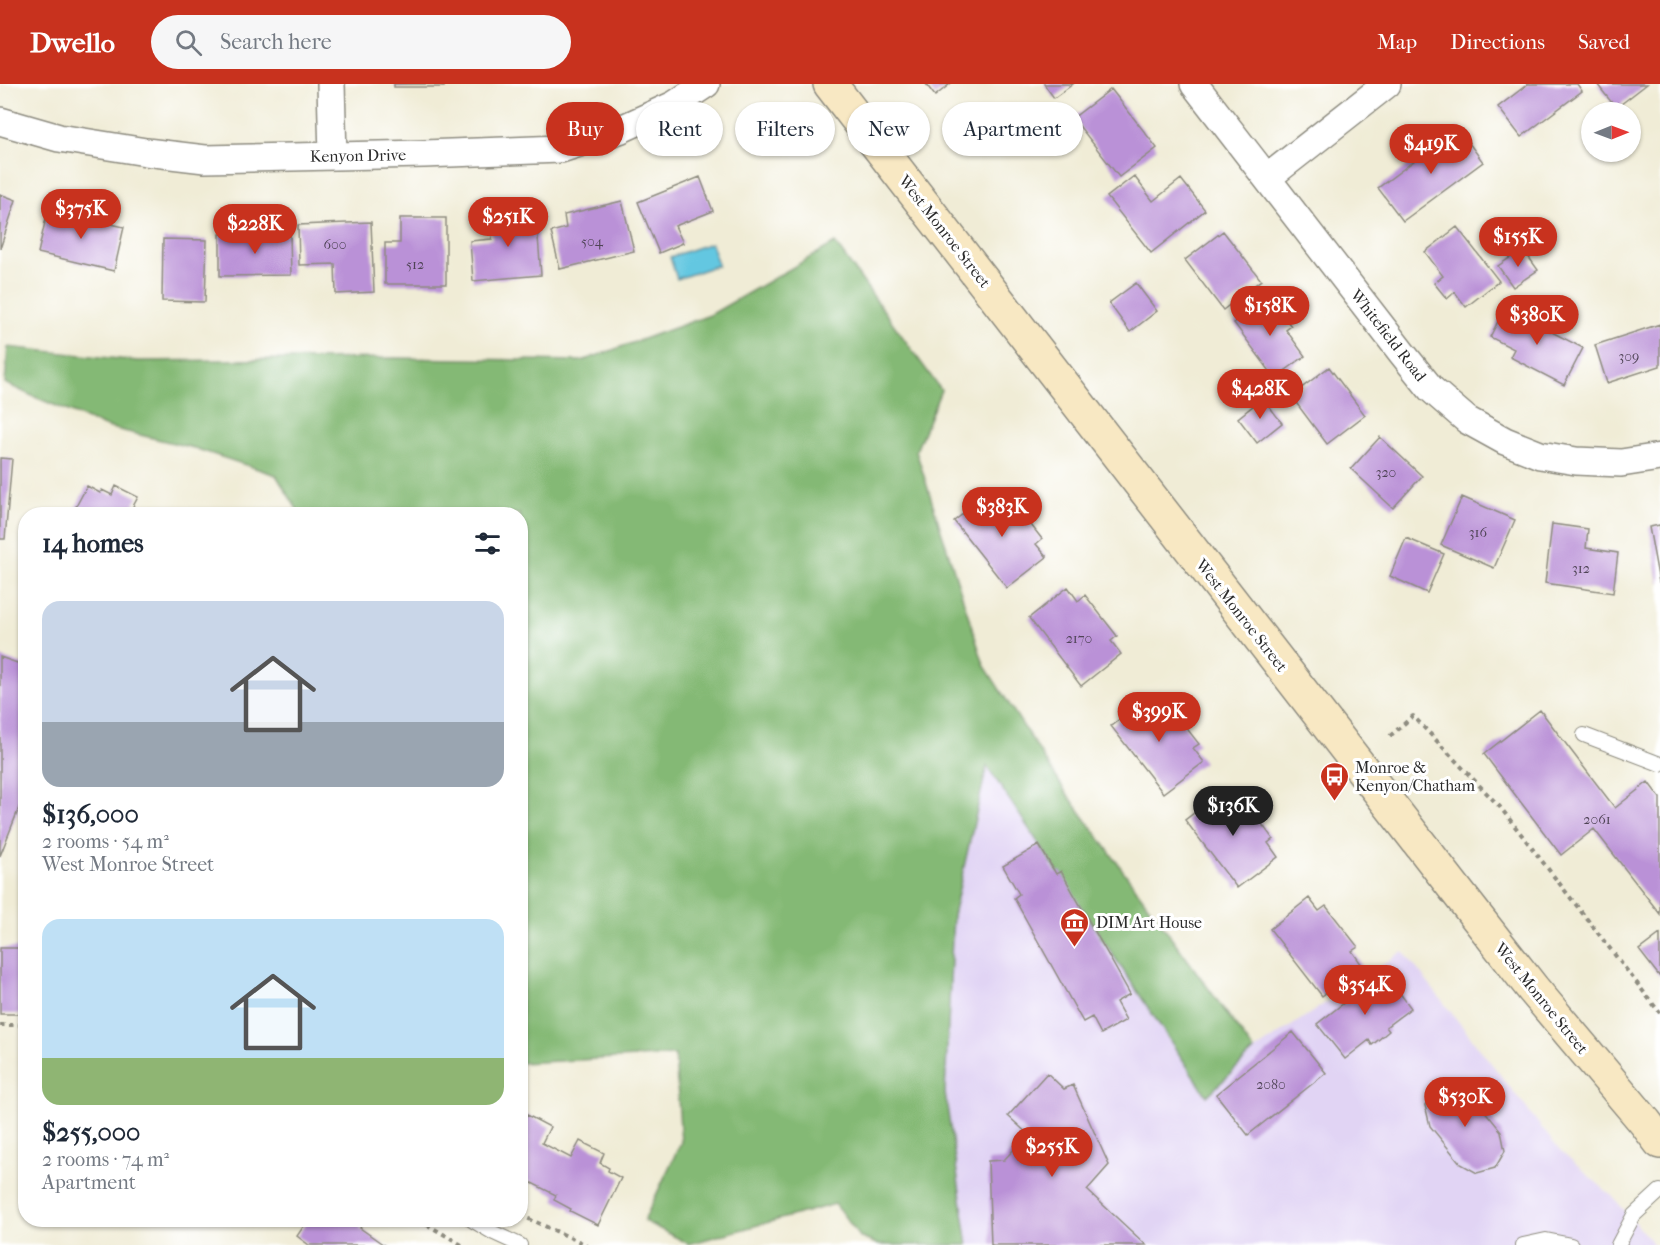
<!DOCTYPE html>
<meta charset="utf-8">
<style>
body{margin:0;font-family:"IM FELL French Canon",serif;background:#f6f6f7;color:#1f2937;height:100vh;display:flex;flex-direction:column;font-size:22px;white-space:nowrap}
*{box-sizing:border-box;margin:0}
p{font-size:20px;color:#747a83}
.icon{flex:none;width:33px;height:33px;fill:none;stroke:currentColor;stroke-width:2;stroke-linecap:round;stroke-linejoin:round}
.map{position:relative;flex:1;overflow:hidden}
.panel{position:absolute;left:18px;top:423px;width:510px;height:720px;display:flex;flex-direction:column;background:#fff;border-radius:24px;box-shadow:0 2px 4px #0004}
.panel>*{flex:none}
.banner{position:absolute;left:546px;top:18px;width:570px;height:54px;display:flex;gap:12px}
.needle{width:39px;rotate:89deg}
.fabs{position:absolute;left:1581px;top:18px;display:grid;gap:12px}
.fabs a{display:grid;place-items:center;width:60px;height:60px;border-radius:50%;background:#fff;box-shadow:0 2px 4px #0004;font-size:30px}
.price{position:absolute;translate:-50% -51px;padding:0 14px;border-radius:21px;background:#c8321e;color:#fff;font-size:20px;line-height:39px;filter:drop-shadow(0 2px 3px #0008)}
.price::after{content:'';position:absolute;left:50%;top:36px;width:18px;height:14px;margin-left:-9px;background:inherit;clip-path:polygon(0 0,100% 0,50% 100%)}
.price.active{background:#222;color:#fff}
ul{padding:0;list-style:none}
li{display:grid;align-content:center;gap:12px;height:318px;padding:0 24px}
li span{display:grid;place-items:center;height:186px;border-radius:18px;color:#555}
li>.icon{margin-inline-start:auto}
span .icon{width:108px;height:108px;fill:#fffc;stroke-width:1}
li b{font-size:26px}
h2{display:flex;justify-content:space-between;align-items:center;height:72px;padding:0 24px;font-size:26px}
.chip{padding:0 21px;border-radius:27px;background:#fff;box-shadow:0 2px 4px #0004;font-size:21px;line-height:54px}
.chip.active{background:#c8321e;color:#fff}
header{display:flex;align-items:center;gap:36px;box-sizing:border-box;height:84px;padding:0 30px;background:#c8321e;color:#fff}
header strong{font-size:28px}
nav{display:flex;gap:33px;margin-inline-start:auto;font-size:21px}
.search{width:420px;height:54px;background:#f6f6f7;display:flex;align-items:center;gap:15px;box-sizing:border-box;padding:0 21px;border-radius:33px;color:#747a83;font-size:22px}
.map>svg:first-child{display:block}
.built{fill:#e1d4f4}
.forest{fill:#84b974;stroke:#587250;stroke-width:1.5}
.water{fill:#63c7e1;stroke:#477986;stroke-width:1.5}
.building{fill:#ba91d7}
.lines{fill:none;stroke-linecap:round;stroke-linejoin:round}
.lane-casing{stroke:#8e8c80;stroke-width:16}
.street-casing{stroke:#8e8c80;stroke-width:30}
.secondary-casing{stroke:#8e8c80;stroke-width:36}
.path{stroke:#8e8c80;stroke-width:4;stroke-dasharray:4.5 4.5;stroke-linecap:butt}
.lane{stroke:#fff;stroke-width:14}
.street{stroke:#fff;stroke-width:27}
.secondary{stroke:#f8e8c3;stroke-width:33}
.labels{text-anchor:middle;stroke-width:6;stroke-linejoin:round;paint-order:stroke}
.number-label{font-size:14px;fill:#4f4456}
.street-label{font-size:16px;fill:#2b2b2b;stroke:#fff}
.poi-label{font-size:16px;fill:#2b2b2b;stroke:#fff;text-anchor:start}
</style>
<header>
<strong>Dwello</strong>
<div class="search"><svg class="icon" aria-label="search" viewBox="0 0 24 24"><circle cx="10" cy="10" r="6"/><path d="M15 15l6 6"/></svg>Search here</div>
<nav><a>Map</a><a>Directions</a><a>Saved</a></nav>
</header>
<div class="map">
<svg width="1660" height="1161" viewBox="0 0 1660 1161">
<rect width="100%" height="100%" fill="#fff"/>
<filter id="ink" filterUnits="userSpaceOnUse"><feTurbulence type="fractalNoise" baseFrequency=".0167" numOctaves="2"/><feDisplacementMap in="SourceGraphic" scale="12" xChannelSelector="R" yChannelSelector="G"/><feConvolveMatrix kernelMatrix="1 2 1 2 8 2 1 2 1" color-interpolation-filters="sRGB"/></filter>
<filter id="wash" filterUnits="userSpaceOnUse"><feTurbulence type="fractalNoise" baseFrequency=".008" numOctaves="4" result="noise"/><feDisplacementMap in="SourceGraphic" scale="24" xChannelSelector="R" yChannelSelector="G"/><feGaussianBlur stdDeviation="1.35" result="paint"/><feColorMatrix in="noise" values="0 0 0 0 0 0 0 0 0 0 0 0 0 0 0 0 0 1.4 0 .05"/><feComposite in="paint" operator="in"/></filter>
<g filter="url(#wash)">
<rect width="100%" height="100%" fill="#f0ecd6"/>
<!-- built -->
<path class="built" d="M987,681L1207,1011L1254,967L1403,867L1560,1067L1612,1112L1654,1161H968L945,1009L953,831Z"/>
<!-- forest -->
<path class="forest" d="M835,159L941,306L916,367L984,581L1063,704L1254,967L1207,1012L987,682L953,831L945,1009L968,1161H879L861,1154L835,1120L689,1160L644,1137L681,1058L675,971L521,979L520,430H300L276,391L194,364L107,343L30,311L5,299L8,263L138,277L395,274L582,277L710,231Z"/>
<!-- water -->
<path class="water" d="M711,159L718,181L677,195L670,173Z"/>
<g id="blocks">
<!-- building -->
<path class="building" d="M394,0H444V3H394Z
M926,0H950L935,12Z
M1044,0H1073L1054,14Z
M1528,0H1577L1582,7L1521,53L1498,23Z
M1597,0H1647L1616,24Z
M1111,5L1157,64L1119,93L1073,34Z
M1458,44L1483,78L1403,137L1378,104Z
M1134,92L1153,117L1181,95L1205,126L1151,169L1107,113Z
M700,93L713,127L675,142L683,159L659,169L638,118Z
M0,110L16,116L0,165Z
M622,117L634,167L560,185L551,148L566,144L564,131Z
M48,125L124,143L114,187L38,169Z
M536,127L541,191L473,197L470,157L492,155L490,131Z
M400,134H446V200H385V159H400Z
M371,138L374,208L336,210L335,180L299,181L298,141Z
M1457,143L1499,197L1466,223L1455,208L1447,215L1434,199L1443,192L1425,168Z
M1223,147L1261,196L1223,226L1185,176Z
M220,150H290L291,191L220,192Z
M163,155L207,156L205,218L162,217Z
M1523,165L1538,186L1513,203L1498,182Z
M1136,199L1157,227L1130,248L1109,219Z
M1269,213L1291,242L1286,246L1305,272L1275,294L1234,239Z
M1505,224L1583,264L1564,301L1510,273L1514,265L1490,253Z
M1660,240V282L1607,299L1595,261Z
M1329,283L1365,331L1327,360L1291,312Z
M1263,314L1282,339L1257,359L1238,334Z
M1380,353L1422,392L1393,424L1351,385Z
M0,374L12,375L5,455H0Z
M87,402L100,409L102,406L112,411L116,402L138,413L130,428L135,430H72Z
M993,406L1004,420L1010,414L1042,455L1036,460L1047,473L1007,504L954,437Z
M1462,413L1515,436L1494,484L1441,461Z
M1552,440L1588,445L1586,464L1618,469L1613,509L1545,499Z
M1660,441V498H1659L1649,443Z
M1406,454L1444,470L1427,509L1390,492Z
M1068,503L1078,517L1085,511L1117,552L1111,557L1121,570L1081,602L1029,534Z
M0,573L26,582V706L0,772Z
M1150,611L1160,624L1167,619L1199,660L1193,664L1204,678L1163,709L1111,642Z
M1540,626L1615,724L1648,698L1660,714V830L1594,745L1561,771L1484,670Z
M1224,706L1235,719L1242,713L1273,755L1268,759L1278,773L1237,804L1185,736Z
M1039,761L1056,790L1061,787L1130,910L1116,918L1126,936L1101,950L1092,933L1083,938L1014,814L1019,810L1003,782Z
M1309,814L1319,827L1326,822L1358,863L1352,867L1362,881L1322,912L1270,845Z
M1660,850V893L1639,866Z
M0,864H26V930H0Z
M1384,888L1411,924L1386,943L1389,947L1372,961L1369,956L1345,975L1317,940Z
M1293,948L1326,989L1248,1051L1216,1010Z
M1047,989L1064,1005L1073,1001L1109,1081L1087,1106L1146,1161H991L988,1077L1004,1076L1028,1050L1008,1032Z
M1454,999L1471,1010L1501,1047L1505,1067L1495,1084L1477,1089L1461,1080L1430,1042L1425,1021L1434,1005Z
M527,1031L550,1043L542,1059L571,1074L580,1057L604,1069L600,1079L609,1084L608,1087L621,1094L598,1141L570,1127L571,1125L554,1116L556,1111L522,1094L520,1097V1040L522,1041Z
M308,1136H356L362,1140L360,1144L384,1161H309L297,1152Z"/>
</g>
</g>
<g filter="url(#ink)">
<use href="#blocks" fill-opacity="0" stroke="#8e8c80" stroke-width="1.5"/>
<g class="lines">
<defs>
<path id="lane" d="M1584,651L1660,680
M472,1136L494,1149L520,1161
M1523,1161L1546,1156L1571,1161
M1618,1161L1634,1131L1660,1107"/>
<path id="street" d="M331,0L333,72
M1194,0L1402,269L1431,305L1467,336L1505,357L1540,371L1576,377L1621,379L1660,373
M0,37L59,54L146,68L205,75L424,70L561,65L619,46L674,21L706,0
M1267,94L1387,0"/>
<path id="secondary" d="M830,0L1469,823L1533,905L1645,1038L1660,1058"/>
</defs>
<!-- lane casing -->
<use href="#lane" class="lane-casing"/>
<!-- street casing -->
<use href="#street" class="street-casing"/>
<!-- secondary casing -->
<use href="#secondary" class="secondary-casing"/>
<!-- path -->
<path class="path" d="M1390,652L1413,632L1500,723L1660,929
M0,941H26
M520,1131L587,1161
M419,1136L462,1161"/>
<!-- lane -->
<use href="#lane" class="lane"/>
<!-- street -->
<use href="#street" class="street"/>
<!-- secondary -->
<use href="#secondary" class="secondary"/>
</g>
</g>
<!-- icons -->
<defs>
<symbol id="bus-pin" viewBox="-11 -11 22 30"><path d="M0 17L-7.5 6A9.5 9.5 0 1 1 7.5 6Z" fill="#c8321e" stroke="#fff"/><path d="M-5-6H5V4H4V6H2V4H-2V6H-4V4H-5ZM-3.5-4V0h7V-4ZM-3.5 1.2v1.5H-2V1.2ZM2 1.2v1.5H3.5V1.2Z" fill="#fff"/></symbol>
<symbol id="museum-pin" viewBox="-11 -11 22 30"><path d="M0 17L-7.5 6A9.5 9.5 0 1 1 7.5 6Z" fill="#c8321e" stroke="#fff"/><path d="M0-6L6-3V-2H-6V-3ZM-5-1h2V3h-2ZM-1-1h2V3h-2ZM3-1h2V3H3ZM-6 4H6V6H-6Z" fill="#fff"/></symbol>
</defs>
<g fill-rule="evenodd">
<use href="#bus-pin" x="1318" y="676" width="33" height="45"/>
<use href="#museum-pin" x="1058" y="822" width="33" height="45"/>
</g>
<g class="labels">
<!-- number labels -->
<g class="number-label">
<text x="592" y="162">504</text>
<text x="335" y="165">600</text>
<text x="415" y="185">512</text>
<text x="1629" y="277">309</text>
<text x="1386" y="393">320</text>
<text x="1478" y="453">316</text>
<text x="1581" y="489">312</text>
<text x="1079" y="559">2170</text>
<text x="1597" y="740">2061</text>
<text x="1271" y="1005">2080</text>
</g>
<!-- street labels -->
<g class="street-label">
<text transform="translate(358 71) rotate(-1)" y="6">Kenyon Drive</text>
<text transform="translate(945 147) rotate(52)" y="6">West Monroe Street</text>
<text transform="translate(1389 251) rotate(52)" y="6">Whitefield Road</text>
<text transform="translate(1242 531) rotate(52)" y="6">West Monroe Street</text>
<text transform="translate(1542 914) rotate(51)" y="6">West Monroe Street</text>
</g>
<!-- poi labels -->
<g class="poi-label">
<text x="1355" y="689">Monroe &amp;<tspan x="1355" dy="18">Kenyon/Chatham</tspan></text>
<text x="1096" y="844">DIM Art House</text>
</g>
</g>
</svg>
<div class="fabs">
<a><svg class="needle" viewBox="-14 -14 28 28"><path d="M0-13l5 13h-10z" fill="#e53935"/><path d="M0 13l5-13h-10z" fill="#747a83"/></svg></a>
</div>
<b class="price" style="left:1431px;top:91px">$419K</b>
<b class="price" style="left:81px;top:156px">$375K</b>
<b class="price" style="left:508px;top:164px">$251K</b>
<b class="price" style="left:255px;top:171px">$228K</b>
<b class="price" style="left:1518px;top:184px">$155K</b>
<b class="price" style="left:1270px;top:253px">$158K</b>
<b class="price" style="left:1537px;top:262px">$380K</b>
<b class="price" style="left:1260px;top:336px">$428K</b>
<b class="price" style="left:1002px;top:454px">$383K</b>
<b class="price" style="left:1159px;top:659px">$399K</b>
<b class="price active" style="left:1233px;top:753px">$136K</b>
<b class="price" style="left:1365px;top:932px">$354K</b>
<b class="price" style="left:1465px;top:1044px">$530K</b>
<b class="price" style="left:1052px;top:1094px">$255K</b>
<div class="banner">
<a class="chip active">Buy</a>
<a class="chip">Rent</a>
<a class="chip">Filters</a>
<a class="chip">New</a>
<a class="chip">Apartment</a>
</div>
<section class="panel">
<h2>14 homes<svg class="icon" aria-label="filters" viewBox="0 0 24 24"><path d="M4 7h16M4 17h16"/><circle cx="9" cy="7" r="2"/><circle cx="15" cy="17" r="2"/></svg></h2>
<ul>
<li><span style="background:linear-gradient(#c9d6e8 65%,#9aa5b1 0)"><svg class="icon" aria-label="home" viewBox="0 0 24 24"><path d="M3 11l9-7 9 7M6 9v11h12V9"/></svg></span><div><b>$136,000</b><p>2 rooms · 54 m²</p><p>West Monroe Street</p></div></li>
<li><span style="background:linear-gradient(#bfe0f5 75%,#8fb573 0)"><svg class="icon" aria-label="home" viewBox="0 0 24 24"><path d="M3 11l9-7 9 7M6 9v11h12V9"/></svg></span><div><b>$255,000</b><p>2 rooms · 74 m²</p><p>Apartment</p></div></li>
</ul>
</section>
</div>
